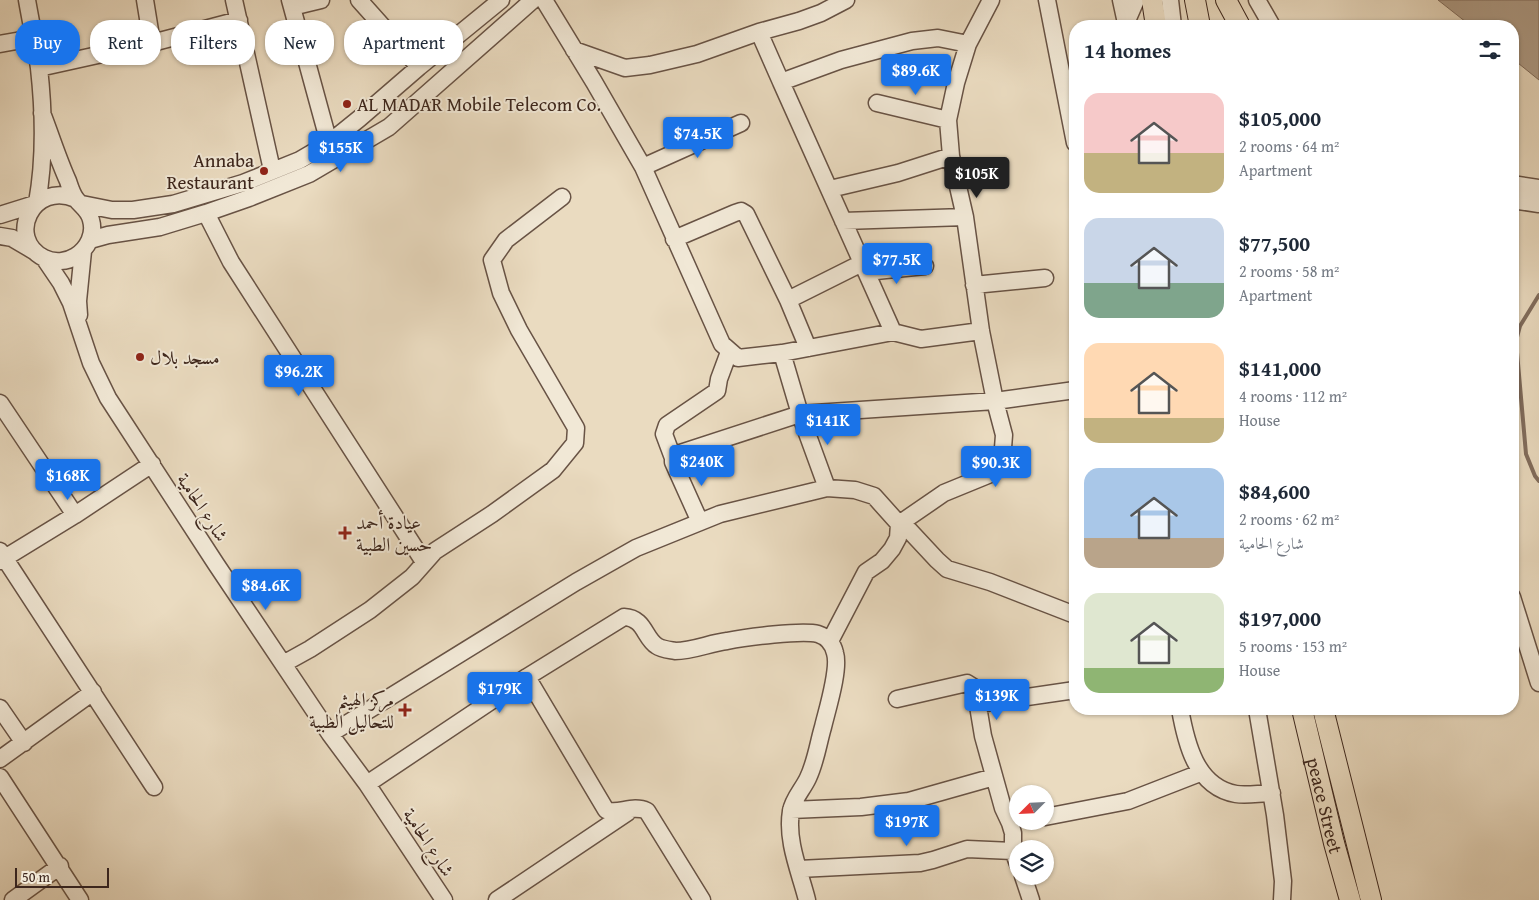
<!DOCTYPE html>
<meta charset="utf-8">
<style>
body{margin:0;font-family:"Gentium Book Plus",Amiri,serif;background:#f6f6f7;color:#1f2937;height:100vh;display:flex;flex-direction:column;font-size:19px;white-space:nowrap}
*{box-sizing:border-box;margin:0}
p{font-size:16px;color:#747a83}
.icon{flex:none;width:28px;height:28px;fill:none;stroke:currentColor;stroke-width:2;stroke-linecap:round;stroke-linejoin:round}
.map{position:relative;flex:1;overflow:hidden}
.sheet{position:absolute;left:1069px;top:20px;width:450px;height:695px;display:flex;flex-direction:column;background:#fff;border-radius:20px;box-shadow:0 1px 4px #0004}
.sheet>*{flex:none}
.hud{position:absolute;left:15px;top:20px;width:475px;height:45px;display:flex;gap:10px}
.needle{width:32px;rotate:246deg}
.buttons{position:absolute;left:1009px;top:785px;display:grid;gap:10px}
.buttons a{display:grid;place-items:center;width:45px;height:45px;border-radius:50%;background:#fff;box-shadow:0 1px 4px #0004;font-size:25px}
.scale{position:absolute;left:15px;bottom:12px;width:94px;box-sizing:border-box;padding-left:5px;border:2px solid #3d261c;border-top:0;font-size:14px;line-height:18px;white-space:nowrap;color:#3d261c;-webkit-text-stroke:4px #f1e8d6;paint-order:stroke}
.price{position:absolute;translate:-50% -42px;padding:0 11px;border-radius:5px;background:#1a73e8;color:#fff;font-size:16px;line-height:32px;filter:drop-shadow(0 1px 2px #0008)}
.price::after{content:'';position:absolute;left:50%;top:30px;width:15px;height:11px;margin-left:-8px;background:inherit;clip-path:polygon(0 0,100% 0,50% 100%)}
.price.current{background:#222;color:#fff}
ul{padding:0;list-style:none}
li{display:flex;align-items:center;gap:15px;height:125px;padding:0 15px}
li span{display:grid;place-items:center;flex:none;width:140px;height:100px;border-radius:15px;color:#555}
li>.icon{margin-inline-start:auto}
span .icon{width:60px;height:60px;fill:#fffc;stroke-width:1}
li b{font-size:21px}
h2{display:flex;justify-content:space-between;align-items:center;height:60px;padding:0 15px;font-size:21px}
.chip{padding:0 18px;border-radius:20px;background:#fff;box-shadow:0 1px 4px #0004;font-size:18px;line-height:45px}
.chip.current{background:#1a73e8;color:#fff}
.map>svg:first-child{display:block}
.water{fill:#af9d88;stroke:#816d5d}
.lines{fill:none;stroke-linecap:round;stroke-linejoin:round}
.stream{stroke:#816d5d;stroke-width:4}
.minor-casing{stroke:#685345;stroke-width:19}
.major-casing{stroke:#3d261c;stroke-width:22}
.minor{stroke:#f1e8d6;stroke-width:16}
.major{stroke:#eadbc0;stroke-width:20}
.poi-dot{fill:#8f2418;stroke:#f1e8d6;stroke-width:2}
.labels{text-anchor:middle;stroke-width:4;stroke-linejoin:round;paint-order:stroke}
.poi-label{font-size:19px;fill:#3d261c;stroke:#f1e8d6;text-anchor:start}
.street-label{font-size:19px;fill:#3d261c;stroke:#f1e8d6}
</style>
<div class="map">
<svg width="1539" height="900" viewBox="0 0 1539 900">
<rect width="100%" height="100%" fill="#eadbc0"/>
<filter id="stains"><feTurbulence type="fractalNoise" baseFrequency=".004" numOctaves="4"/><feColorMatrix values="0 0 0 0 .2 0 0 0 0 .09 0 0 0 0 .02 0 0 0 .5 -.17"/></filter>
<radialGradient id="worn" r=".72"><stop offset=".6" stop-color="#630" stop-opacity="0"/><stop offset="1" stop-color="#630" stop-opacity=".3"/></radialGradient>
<!-- water -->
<path class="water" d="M1438,0H1539V80L1513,59L1512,26H1471Z"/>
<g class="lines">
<!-- stream -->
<path class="stream" d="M1539,295L1520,326L1516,341L1526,454L1535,476L1539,481"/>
<defs>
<path id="minor" d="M27,0C31,23 36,46 39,68C44,113 45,159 37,203
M145,0L152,43
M234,0L272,170
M290,0L329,143
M359,0L419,67
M544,0L594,82L643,167L722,344L738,358L782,353L893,332
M1047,0L1075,143
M1121,0L1126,23
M1170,0L1173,26
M1257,0L1272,26
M292,7L321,0
M1127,26L1126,23L1136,0
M759,32L781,82L841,60L912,41L938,38L968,44
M0,44L33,38
M574,50L625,68L650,65L697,54L759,32L799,21L821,13L846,0
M39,68L152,43L239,20
M781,82L893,332L921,339L981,331
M877,103L948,120
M42,113C51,136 58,159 68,181C70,187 72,194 76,199C81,206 89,210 91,220C95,234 88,248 76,256C67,262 54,263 44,258C5,238 33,180 76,199
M643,167L741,123
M1512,184L1539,188
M830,189L898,173L951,156
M1512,200L1539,204
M82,204L112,210H133L173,204L243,183L300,160L329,143L360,118L419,67L501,0
M206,213L231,262L424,562
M0,215L35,204
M843,221L965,217
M0,236L12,238L34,251
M674,239L735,213L741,211L746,214L788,300L808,348
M90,240L108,235L160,227L206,213L249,198L309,174L389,127L533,0
M44,258L61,283L71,303L91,363L108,398L216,564L330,734L367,784L444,900
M866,272L925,266
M974,285L1045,278
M788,300L862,263
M79,315L78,301L83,251
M782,353L800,414L827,488
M0,403L75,515
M673,458L664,434L667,425L717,391L719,379L729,352
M700,522L673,462V458L677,454L800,414L995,401L1075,390
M0,551L154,787
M0,561L75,515L152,464
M1512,597L1539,683
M830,641L866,572L882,561L892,549L898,538L899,524L944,493L988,475L1002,461L1004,435L995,401L981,331L965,217L951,156L948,120L956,83L968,44L991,0
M283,664L310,649L370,610L412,577L435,551L492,514L553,470L575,443L576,428L519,330L501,293L492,260L506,240L562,197
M527,677L606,810C618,815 632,804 647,811L702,900
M897,699L967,683L975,688L983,736L1003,808L1010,823L1013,833V851L1018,864
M979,704L1075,690
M0,708L24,743
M1180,709C1186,743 1196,787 1236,794C1247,796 1260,793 1272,793
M1257,709L1275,815L1283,881L1282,900
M330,734L576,582L636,548L720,514L827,488L855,490L874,496L899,524L909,530L937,560L947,569L990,582L1075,615
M0,759L93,692
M0,777L80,900
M367,784L527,677L624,617C645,618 644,638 657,646C661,649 670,650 675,651C693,651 710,643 727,641C746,637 802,630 818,634C827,637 833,644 835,653C840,669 827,710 823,727C818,744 816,761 808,778C803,789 793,799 791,811C786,841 800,872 807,900
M791,810L861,807L909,801L994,777
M1045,817L1128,801L1200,773
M799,869L920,863L933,860L967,849L1013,851
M1023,876L1031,900
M13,900L60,866
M497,900L628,812"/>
<g id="major">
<path d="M1152,0L1156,26"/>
<path d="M1195,0L1200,26"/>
<path d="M1226,0L1240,26"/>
<path id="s1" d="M1302,709L1334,843L1350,900"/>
<path d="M1323,709L1371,900"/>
</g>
</defs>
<!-- minor casing -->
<use href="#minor" class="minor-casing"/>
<!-- major casing -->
<use href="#major" class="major-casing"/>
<!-- minor -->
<use href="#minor" class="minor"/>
<!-- major -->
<use href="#major" class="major"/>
</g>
<!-- markers -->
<g class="poi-dot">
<circle cx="347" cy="104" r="5"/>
<circle cx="264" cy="171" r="5"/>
<circle cx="140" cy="357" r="5"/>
<path d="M342.5 525.5h5v5h5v5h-5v5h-5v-5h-5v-5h5z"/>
<path d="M402.5 702.5h5v5h5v5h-5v5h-5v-5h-5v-5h5z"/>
</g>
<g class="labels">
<!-- poi labels -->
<g class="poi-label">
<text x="357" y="111">AL MADAR Mobile Telecom Co.</text>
<text x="254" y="167" text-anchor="end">Annaba<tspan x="254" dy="22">Restaurant</tspan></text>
<text x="150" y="364">مسجد بلال</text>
<text x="356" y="529">عيادة أحمد<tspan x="356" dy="22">حسين الطبية</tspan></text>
<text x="394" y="706" text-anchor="end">مركز الهيثم<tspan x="394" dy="22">للتحاليل الطبية</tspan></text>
</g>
<!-- street labels -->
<g class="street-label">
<text transform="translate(203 507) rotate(57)" y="7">شارع الحامية</text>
<text dy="7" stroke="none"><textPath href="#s1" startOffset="99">peace Street</textPath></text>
<text transform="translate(429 842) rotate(57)" y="7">شارع الحامية</text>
</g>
</g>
<rect width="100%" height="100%" filter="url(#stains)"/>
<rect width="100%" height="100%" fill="url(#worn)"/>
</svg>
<div class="buttons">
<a><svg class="needle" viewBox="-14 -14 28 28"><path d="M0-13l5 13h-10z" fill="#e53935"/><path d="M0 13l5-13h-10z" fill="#747a83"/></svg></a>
<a><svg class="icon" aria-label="layers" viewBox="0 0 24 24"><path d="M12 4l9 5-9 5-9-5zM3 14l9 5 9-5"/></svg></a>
</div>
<div class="scale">50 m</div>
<b class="price" style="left:916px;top:96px">$89.6K</b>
<b class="price" style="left:698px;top:159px">$74.5K</b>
<b class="price" style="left:341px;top:173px">$155K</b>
<b class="price current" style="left:977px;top:199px">$105K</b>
<b class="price" style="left:897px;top:285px">$77.5K</b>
<b class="price" style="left:299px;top:397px">$96.2K</b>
<b class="price" style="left:828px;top:446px">$141K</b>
<b class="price" style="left:702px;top:487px">$240K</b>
<b class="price" style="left:996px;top:488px">$90.3K</b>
<b class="price" style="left:68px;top:501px">$168K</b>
<b class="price" style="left:266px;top:611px">$84.6K</b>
<b class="price" style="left:500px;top:714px">$179K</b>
<b class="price" style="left:997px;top:721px">$139K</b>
<b class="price" style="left:907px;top:847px">$197K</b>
<div class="hud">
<a class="chip current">Buy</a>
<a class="chip">Rent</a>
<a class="chip">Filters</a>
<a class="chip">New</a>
<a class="chip">Apartment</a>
</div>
<section class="sheet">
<h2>14 homes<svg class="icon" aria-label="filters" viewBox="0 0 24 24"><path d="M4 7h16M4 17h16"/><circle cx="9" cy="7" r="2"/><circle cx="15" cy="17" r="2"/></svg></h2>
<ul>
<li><span style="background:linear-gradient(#f6c9c9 60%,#c2b280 0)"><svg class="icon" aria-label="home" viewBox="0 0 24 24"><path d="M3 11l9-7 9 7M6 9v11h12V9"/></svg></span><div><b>$105,000</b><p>2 rooms · 64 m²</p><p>Apartment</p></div></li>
<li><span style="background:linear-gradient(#c9d6e8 65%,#7fa58c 0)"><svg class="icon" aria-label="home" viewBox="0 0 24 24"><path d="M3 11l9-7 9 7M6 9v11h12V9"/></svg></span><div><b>$77,500</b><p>2 rooms · 58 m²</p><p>Apartment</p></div></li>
<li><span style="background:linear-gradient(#ffd9b3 75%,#c2b280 0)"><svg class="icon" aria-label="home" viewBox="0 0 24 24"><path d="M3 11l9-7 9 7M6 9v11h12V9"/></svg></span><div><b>$141,000</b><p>4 rooms · 112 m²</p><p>House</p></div></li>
<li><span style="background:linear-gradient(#a9c7e8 70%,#b9a48a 0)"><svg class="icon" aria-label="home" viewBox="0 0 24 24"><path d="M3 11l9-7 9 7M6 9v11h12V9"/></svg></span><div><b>$84,600</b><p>2 rooms · 62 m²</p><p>شارع الحامية</p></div></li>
<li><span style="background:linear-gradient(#dfe7d0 75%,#8fb573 0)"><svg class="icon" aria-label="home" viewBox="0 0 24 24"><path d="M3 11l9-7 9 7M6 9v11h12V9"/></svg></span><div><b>$197,000</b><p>5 rooms · 153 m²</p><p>House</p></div></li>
</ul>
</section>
</div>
